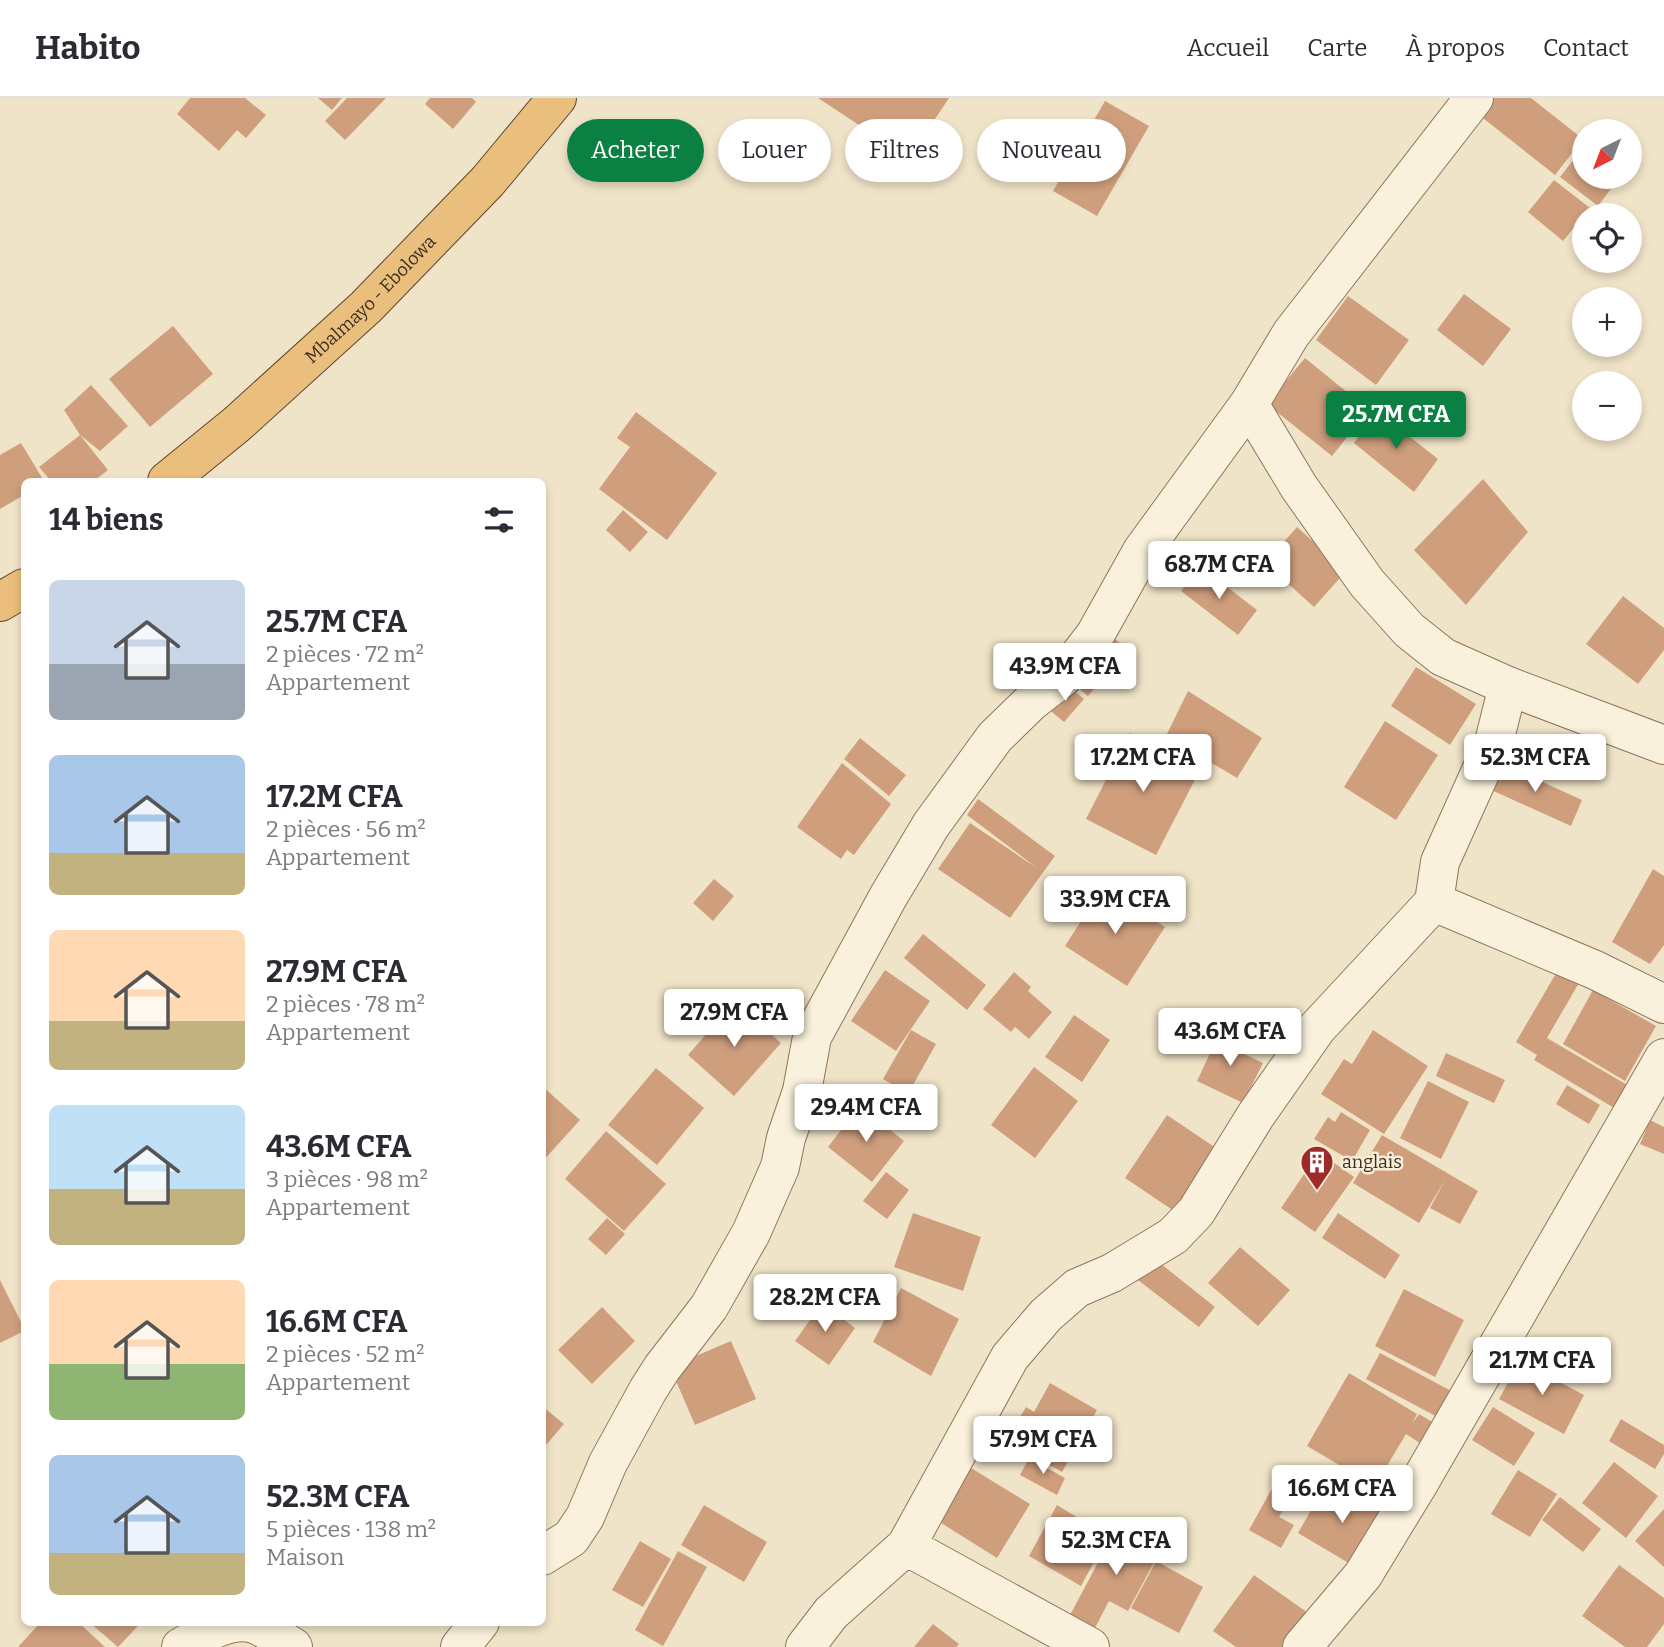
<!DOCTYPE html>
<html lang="fr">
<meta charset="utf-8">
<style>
body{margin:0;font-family:Bitter,serif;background:#f7f7f7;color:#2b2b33;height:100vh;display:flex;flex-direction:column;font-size:26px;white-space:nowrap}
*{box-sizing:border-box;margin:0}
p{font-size:23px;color:#7c7c81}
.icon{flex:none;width:38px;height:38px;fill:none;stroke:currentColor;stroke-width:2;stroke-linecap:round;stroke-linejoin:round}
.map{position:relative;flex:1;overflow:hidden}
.panel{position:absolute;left:21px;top:380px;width:525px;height:1148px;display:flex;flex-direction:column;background:#fff;border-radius:10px;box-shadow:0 4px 10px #0003}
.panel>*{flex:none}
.banner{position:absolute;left:567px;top:21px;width:665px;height:63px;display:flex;gap:14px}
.needle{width:46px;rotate:222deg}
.fabs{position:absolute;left:1572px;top:21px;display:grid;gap:14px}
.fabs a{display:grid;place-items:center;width:70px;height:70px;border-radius:50%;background:#fff;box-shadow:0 4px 10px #0003;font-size:35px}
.price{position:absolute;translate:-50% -60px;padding:0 16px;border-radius:7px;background:#fff;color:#222;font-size:23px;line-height:46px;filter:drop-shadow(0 2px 4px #0008)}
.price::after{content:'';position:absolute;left:50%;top:42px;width:21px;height:16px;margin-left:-10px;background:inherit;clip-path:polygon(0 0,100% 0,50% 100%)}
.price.active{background:#0b8043;color:#fff}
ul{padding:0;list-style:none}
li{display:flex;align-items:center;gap:21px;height:175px;padding:0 28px}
li span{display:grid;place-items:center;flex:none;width:196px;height:140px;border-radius:10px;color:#555}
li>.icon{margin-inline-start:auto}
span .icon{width:84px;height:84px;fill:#fffc;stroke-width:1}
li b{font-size:30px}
h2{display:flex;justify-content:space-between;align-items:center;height:84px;padding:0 28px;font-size:30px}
.chip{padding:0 24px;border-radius:32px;background:#fff;box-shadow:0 4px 10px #0003;font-size:24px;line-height:63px}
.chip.active{background:#0b8043;color:#fff}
header{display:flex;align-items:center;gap:42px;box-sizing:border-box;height:98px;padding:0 35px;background:#fff;border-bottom:2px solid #e1e1e2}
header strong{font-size:33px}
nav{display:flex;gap:38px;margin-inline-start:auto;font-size:24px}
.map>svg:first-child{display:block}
.building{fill:#cf9f7d}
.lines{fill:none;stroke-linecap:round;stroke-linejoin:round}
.minor-casing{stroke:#8d765c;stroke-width:40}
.trunk-casing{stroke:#5b4430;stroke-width:40}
.minor{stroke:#faf1dc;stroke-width:38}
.trunk{stroke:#eabe7c;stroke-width:38}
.labels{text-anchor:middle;stroke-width:5;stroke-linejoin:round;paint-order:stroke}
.street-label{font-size:18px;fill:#3d2e20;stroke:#f7eed8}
.poi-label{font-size:18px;fill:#3d2e20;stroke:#f7eed8;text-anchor:start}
</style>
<header>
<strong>Habito</strong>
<nav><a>Accueil</a><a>Carte</a><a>À propos</a><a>Contact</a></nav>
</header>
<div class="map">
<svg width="1664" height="1549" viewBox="0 0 1664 1549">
<rect width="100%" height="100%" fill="#f0e4c8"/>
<!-- building -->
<path class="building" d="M190,0H245L266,17L246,40L237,32L219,53L177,16Z
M318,0H342L332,12Z
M347,0H386L345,42L325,23Z
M430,0H472L476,4L453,31L425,6Z
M818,0H949L909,60Z
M1492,0H1531L1583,41L1555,77L1479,17Z
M1105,3L1149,28L1097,118L1053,93Z
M1584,48V79H1620L1598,108L1560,79Z
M1554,82L1590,110L1563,143L1528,114Z
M1464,196L1511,231L1483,268L1437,232Z
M1348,198L1409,242L1376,287L1316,242Z
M173,228L213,276L150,329L109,281Z
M1305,260L1369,312L1332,358L1267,306Z
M91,287L128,328L100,353L80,337L64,312Z
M1377,313L1438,361L1414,394L1354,345Z
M636,314L717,375L667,442L599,391L630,349L617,340Z
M80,337L108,372L94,383H51L39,369Z
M21,345L44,383H24V397L0,411V357Z
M1483,381L1528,434L1466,507L1414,452Z
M623,412L648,434L630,454L606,432Z
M1297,429L1346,473L1314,509L1265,465Z
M1200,468L1257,512L1238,537L1181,493Z
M1623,498L1664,530V552L1638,586L1586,546Z
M1104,532L1127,551L1088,598L1064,578Z
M1416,569L1476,606L1450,647L1391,608Z
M1066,586L1084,601L1064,624L1046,609Z
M1188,593L1262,640L1237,680L1166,638Z
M1385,623L1438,657L1396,722L1344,689Z
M1130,635L1200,672L1156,757L1086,721Z
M860,640L906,677L889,698L844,661Z
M1499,664L1582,702L1571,728L1487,690Z
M842,665L891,706L854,757L847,752L841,761L797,729Z
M978,701L1055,758L1010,820L938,771L970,725L1037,770L967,717Z
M1653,771L1664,778V847L1650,866L1612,844Z
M714,781L734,798L713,823L693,805Z
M1103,789L1165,829L1127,888L1065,848Z
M923,836L986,887L967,912L904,860Z
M1562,865L1583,878L1547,940L1629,988L1616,1011L1534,962L1537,957L1516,944Z
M885,872L930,903L896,953L851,923Z
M1014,874L1031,889L1028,893L1052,914L1029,941L1015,929L1011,934L983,911Z
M1593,892L1656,928L1625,983L1563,946Z
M734,904L781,945L734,998L688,957Z
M1074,917L1110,942L1082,984L1045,959Z
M911,932L936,946L908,996L883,981Z
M1221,932L1245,944L1240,954L1263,965L1243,1005L1197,983Z
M1373,932L1428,968L1384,1036L1321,996L1344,961L1352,966Z
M1446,955L1505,982L1494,1005L1436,978Z
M1034,969L1078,1003L1035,1060L991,1027Z
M656,970L704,1010L657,1067L608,1027Z
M1428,983L1469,1004L1441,1061L1400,1040Z
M1567,987L1600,1007L1589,1026L1556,1006Z
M542,988L580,1022L542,1064Z
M860,1008L904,1043L872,1084L828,1049Z
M1341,1014L1370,1032L1352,1063L1314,1041L1328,1019L1335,1024Z
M1167,1017L1216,1050L1174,1113L1125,1080Z
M1650,1022L1664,1029V1056L1640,1046Z
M606,1033L666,1086L624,1133L565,1081Z
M1382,1037L1478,1093L1460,1126L1430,1110L1445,1082L1419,1125L1353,1085Z
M1319,1054L1354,1079L1315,1134L1281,1110Z
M886,1074L909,1092L887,1121L863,1103Z
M913,1115L981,1139L963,1193L894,1169Z
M1338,1115L1400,1157L1385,1181L1322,1140Z
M607,1120L625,1136L606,1157L588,1141Z
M1240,1149L1290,1192L1258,1228L1208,1185Z
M1151,1158L1215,1209L1199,1229L1134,1179Z
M0,1182L24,1230V1233L0,1245Z
M901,1190L959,1221L931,1278L873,1244Z
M1404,1191L1464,1222L1435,1279L1375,1248Z
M822,1205L855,1230L829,1267L795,1243Z
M602,1209L635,1243L592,1286L558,1252Z
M731,1243L756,1301L695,1327L670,1269Z
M1380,1255L1457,1296L1443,1322L1366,1281Z
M1520,1263L1584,1297L1564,1336L1499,1301Z
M1349,1275L1417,1316L1412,1326L1419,1316L1442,1330L1429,1351L1406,1336L1375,1388L1307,1348Z
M1050,1285L1097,1312L1062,1374L1007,1342L1026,1309L1034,1314Z
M542,1308L564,1326L546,1347L542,1345Z
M1493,1309L1535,1335L1514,1368L1472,1342Z
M1621,1321L1664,1347V1356L1655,1371L1609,1343Z
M1029,1360L1065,1380L1057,1397L1020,1377Z
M1614,1364L1658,1398L1626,1440L1582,1405Z
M971,1370L1030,1406L997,1460L938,1423Z
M1518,1372L1557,1396L1530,1439L1491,1416Z
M1280,1376L1297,1386L1279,1419L1294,1427L1281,1450L1249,1432Z
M1327,1384L1387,1418L1357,1470L1298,1435Z
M1560,1399L1601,1431L1583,1454L1542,1422Z
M704,1407L767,1444L744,1484L681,1447Z
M1057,1407L1108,1438L1081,1488L1029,1458Z
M1664,1411V1469L1635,1443Z
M1117,1429L1160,1453L1128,1513L1109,1503L1095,1530L1070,1517Z
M640,1443L671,1461L643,1509L612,1492Z
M678,1453L707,1469L663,1548L635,1532Z
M1156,1463L1203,1489L1179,1535L1131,1510Z
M1619,1467L1664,1500V1526L1647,1549H1625L1582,1518Z
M1254,1477L1311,1517L1288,1549H1236L1213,1533Z
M41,1524H78L105,1549H18Z
M89,1524H133L138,1528L118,1549Z
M933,1526L959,1546L956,1549H914Z"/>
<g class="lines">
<defs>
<path id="minor" d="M1249,306L1299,389L1367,485L1409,532L1443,559L1508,588L1664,647
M1434,804L1595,872L1664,906
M906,1448L1090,1549
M542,1458L571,1440L585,1419L608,1365L648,1292L662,1270L709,1209L751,1135L780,1069L786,1040L802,993L812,939L888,799L931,727L995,639L1031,604L1062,580L1095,537L1142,453L1249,306L1291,236L1474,0
M181,1549C201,1538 230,1518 254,1526C268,1531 281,1542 293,1549
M460,1549L480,1524
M805,1549L831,1515L906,1448L1010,1259L1046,1217L1077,1190L1112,1175L1173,1138L1196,1114L1256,1017L1317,930L1434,804L1440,764L1494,644L1508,588
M1302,1549L1363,1477L1419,1385L1664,960"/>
<g id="trunk">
<path id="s1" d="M167,383L237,326L366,209L488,83L557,0"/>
<path d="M0,504L24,490"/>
</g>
</defs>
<!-- minor casing -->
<use href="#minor" class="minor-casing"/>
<!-- trunk casing -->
<use href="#trunk" class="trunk-casing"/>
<!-- minor -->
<use href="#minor" class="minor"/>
<!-- trunk -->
<use href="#trunk" class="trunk"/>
</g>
<!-- icons -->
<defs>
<symbol id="building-pin" viewBox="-11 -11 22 30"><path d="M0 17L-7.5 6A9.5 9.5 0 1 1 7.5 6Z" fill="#9e2a2b" stroke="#f7eed8"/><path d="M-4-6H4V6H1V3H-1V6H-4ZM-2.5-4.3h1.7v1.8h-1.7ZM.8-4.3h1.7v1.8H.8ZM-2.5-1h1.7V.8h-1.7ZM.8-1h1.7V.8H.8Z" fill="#fff"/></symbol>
</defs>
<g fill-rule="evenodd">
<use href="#building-pin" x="1298" y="1045" width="38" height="52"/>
</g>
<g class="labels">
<!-- street labels -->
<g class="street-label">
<text dy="6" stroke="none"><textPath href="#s1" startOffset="273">Mbalmayo - Ebolowa</textPath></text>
</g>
<!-- poi labels -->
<g class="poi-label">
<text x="1342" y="1070">anglais</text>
</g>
</g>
</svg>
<div class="fabs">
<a><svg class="needle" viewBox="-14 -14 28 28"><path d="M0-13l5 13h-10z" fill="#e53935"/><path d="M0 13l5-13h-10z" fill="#7c7c81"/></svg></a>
<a><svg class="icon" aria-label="locate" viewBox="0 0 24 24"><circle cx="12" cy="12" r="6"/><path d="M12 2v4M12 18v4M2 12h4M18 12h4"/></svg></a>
<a>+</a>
<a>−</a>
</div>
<b class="price active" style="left:1396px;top:353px">25.7M CFA</b>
<b class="price" style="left:1219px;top:503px">68.7M CFA</b>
<b class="price" style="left:1065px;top:605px">43.9M CFA</b>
<b class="price" style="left:1143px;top:696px">17.2M CFA</b>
<b class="price" style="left:1535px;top:696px">52.3M CFA</b>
<b class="price" style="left:1115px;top:838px">33.9M CFA</b>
<b class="price" style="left:734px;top:951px">27.9M CFA</b>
<b class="price" style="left:1230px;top:970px">43.6M CFA</b>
<b class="price" style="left:866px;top:1046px">29.4M CFA</b>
<b class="price" style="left:825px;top:1236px">28.2M CFA</b>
<b class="price" style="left:1542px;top:1299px">21.7M CFA</b>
<b class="price" style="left:1043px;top:1378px">57.9M CFA</b>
<b class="price" style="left:1342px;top:1427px">16.6M CFA</b>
<b class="price" style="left:1116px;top:1479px">52.3M CFA</b>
<div class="banner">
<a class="chip active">Acheter</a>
<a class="chip">Louer</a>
<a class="chip">Filtres</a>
<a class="chip">Nouveau</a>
</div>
<section class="panel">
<h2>14 biens<svg class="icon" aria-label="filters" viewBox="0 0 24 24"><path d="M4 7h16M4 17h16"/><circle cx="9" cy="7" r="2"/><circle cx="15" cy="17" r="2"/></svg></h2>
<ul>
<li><span style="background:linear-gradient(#c9d6e8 60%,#9aa5b1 0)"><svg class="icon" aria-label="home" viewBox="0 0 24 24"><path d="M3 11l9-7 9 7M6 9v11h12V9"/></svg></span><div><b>25.7M CFA</b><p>2 pièces · 72 m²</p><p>Appartement</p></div></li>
<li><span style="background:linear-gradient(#a9c7e8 70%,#c2b280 0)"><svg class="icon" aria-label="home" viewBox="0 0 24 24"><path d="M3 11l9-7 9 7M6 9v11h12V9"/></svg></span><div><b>17.2M CFA</b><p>2 pièces · 56 m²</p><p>Appartement</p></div></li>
<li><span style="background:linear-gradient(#ffd9b3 65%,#c2b280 0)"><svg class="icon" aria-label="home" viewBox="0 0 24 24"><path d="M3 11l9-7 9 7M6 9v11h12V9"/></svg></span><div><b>27.9M CFA</b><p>2 pièces · 78 m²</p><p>Appartement</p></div></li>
<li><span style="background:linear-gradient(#bfe0f5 60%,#c2b280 0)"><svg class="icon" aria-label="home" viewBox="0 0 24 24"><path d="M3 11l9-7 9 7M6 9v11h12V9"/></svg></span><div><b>43.6M CFA</b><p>3 pièces · 98 m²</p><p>Appartement</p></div></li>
<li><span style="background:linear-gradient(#ffd9b3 60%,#8fb573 0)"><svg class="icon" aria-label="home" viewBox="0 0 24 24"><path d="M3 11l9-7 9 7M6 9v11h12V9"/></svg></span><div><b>16.6M CFA</b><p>2 pièces · 52 m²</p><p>Appartement</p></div></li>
<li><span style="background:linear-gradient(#a9c7e8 70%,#c2b280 0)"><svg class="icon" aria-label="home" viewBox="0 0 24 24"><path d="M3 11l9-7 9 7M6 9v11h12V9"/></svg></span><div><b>52.3M CFA</b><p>5 pièces · 138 m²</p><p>Maison</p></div></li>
</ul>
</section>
</div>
